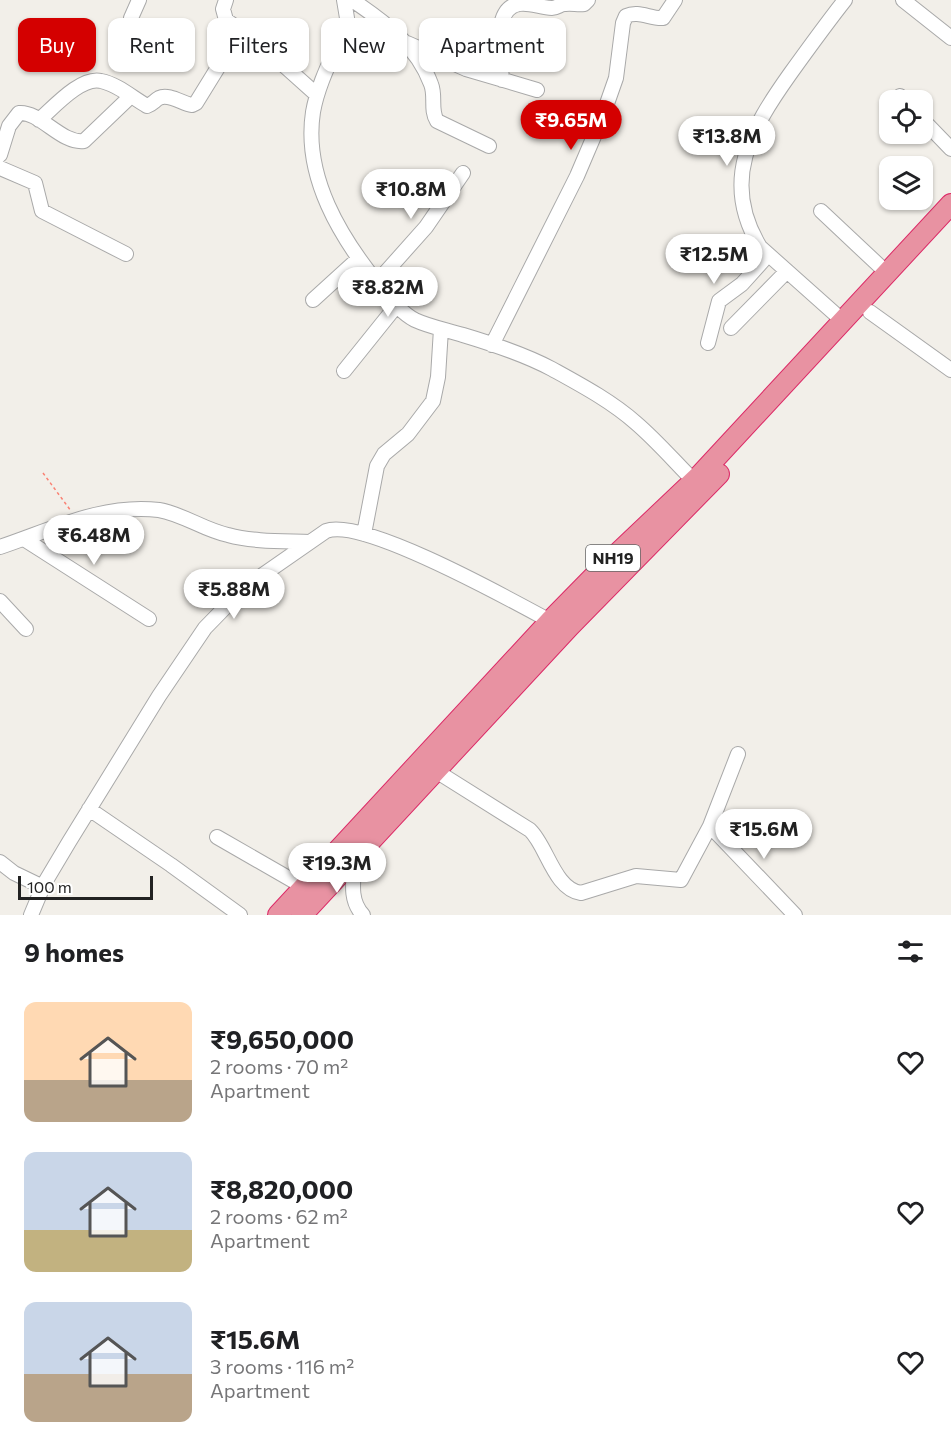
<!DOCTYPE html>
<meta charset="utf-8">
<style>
body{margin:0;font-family:Commissioner,sans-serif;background:#f2f2f2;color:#202124;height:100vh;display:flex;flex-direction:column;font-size:22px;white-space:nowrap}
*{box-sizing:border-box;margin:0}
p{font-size:20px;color:#757577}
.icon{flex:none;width:33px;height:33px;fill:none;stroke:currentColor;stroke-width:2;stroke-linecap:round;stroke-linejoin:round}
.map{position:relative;height:915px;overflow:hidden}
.panel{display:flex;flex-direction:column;background:#fff;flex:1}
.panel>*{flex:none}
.guide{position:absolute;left:18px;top:18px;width:600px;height:54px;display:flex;gap:12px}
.buttons{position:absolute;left:879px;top:90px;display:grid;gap:12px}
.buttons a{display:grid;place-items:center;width:54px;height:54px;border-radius:12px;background:#fff;box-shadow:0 2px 4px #0004;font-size:30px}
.scale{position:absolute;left:18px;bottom:15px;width:135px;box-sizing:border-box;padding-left:6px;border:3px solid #222;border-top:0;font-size:16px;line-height:21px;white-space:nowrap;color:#222;-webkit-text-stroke:4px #fff;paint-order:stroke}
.price{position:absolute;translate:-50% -51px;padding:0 14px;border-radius:21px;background:#fff;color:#222;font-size:20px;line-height:39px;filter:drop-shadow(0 2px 3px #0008)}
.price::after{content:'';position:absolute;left:50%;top:36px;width:18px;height:14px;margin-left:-9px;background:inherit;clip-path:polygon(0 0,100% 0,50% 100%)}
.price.selected{background:#d40000;color:#fff}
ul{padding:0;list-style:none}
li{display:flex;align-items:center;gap:18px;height:150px;padding:0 24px}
li span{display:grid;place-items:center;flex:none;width:168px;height:120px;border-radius:12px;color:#555}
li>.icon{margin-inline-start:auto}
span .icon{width:72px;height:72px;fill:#fffc;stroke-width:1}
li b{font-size:26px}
h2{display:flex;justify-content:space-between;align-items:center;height:72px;padding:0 24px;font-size:26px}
.chip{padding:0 21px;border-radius:12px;background:#fff;box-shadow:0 2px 4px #0004;font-size:21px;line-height:54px}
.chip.selected{background:#d40000;color:#fff}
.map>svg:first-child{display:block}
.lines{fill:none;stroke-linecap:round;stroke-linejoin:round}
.minor-casing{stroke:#a9a9a9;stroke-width:16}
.highway-casing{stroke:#dc2a67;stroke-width:22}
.path{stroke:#fa8072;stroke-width:1.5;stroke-dasharray:3 3;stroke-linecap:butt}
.minor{stroke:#fff;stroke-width:14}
.highway{stroke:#e892a2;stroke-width:20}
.labels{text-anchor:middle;stroke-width:6;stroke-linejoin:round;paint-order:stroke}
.shield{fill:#fff;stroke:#646464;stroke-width:1.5}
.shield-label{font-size:16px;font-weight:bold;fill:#222}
</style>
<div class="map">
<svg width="951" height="915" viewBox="0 0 951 915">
<rect width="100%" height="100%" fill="#f2efe9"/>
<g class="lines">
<defs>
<path id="minor" d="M226,0L223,9L226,20L259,43L317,95
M344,0L347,18L345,27C334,54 318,83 313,112C303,177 341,238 379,285C389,297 401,313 415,320C430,327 447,330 463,335C493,344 524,354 552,369C581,385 611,401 636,423C657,441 675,462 694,481
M352,0C385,22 417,46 431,84C436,96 430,110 437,121L489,146
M903,0L951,38
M131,18L139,0
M407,43L466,69L537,90
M502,80C501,60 491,8 519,4C530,2 541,8 552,8C557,8 560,4 565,4C572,3 578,5 584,4L588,0
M900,96L905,100
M922,119L951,149
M39,120C53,108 81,76 101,81C117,84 133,98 147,106C153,104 154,101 159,98C169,93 183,104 192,105L196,103L241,30
M0,155L9,126L19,113C40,111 61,144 84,141L131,96
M0,168L35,183L42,211L126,254
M821,211L887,273
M377,282L426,227L463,173
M313,300L358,259
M870,312L951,370
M843,321L760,247C720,181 751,129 790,74C808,49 826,24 845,0
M731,328L787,271
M708,343L719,301L742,284L768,255
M492,345L577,176L603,115L616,78L623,23L626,16C639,10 650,19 663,18L675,0
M344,371L397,305
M364,534L377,466L384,454L408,434L433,401L438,377L441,329
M24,539L149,619
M0,547C51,530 104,503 159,510C183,514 204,530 228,535C254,542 283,541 310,542
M0,601L26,629
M436,771L530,830C547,846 554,889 581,893L636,876L681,880L710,826L738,754
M89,809L171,865L240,915
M710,826L795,915
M217,837L304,887
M355,858C354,878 348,899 363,915
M0,862L14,873L43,887
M31,915L44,884L69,842L159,696L205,628L244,588L326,531C363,517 511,600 550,621"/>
<path id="highway" d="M278,915L550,621L602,568L700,475L951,204
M302,915L570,626L719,474"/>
</defs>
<!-- minor casing -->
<use href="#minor" class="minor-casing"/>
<!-- highway casing -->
<use href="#highway" class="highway-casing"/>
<!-- path -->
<path class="path" d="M43,473L71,511"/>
<!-- minor -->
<use href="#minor" class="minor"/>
<!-- highway -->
<use href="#highway" class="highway"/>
</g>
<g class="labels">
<!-- shield labels -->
<rect class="shield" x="586" y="545" width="54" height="26" rx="4.5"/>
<g class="shield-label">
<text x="613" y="564">NH19</text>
</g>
</g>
</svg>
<div class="buttons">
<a><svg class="icon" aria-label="locate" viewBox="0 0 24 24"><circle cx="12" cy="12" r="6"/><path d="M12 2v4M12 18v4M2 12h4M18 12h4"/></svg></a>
<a><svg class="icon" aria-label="layers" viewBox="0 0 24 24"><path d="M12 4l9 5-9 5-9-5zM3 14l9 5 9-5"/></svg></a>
</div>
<div class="scale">100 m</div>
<b class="price selected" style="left:571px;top:151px">₹9.65M</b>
<b class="price" style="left:727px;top:167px">₹13.8M</b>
<b class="price" style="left:411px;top:220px">₹10.8M</b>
<b class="price" style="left:714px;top:285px">₹12.5M</b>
<b class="price" style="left:388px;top:318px">₹8.82M</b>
<b class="price" style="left:94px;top:566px">₹6.48M</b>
<b class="price" style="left:234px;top:620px">₹5.88M</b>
<b class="price" style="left:764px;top:860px">₹15.6M</b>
<b class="price" style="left:337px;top:894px">₹19.3M</b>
<div class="guide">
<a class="chip selected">Buy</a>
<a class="chip">Rent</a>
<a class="chip">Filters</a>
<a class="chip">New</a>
<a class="chip">Apartment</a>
</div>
</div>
<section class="panel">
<h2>9 homes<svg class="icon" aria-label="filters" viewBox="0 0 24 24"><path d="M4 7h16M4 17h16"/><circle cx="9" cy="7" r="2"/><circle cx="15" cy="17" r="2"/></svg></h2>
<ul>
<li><span style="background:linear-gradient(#ffd9b3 65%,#b9a48a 0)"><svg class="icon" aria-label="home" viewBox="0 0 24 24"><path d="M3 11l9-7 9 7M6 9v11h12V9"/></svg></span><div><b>₹9,650,000</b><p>2 rooms · 70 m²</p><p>Apartment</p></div><svg class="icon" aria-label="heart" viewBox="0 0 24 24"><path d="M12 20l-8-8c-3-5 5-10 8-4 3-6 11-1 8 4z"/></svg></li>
<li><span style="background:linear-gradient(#c9d6e8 65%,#c2b280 0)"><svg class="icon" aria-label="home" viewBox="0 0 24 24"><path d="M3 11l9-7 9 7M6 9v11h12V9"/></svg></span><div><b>₹8,820,000</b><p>2 rooms · 62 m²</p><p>Apartment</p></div><svg class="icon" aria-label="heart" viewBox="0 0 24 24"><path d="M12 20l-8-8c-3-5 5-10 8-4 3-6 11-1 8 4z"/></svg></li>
<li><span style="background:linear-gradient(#c9d6e8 60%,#b9a48a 0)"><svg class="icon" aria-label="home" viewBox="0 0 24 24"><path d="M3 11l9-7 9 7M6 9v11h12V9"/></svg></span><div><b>₹15.6M</b><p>3 rooms · 116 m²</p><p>Apartment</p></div><svg class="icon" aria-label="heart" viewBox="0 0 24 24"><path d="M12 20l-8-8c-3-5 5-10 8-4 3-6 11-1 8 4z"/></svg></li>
</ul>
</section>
